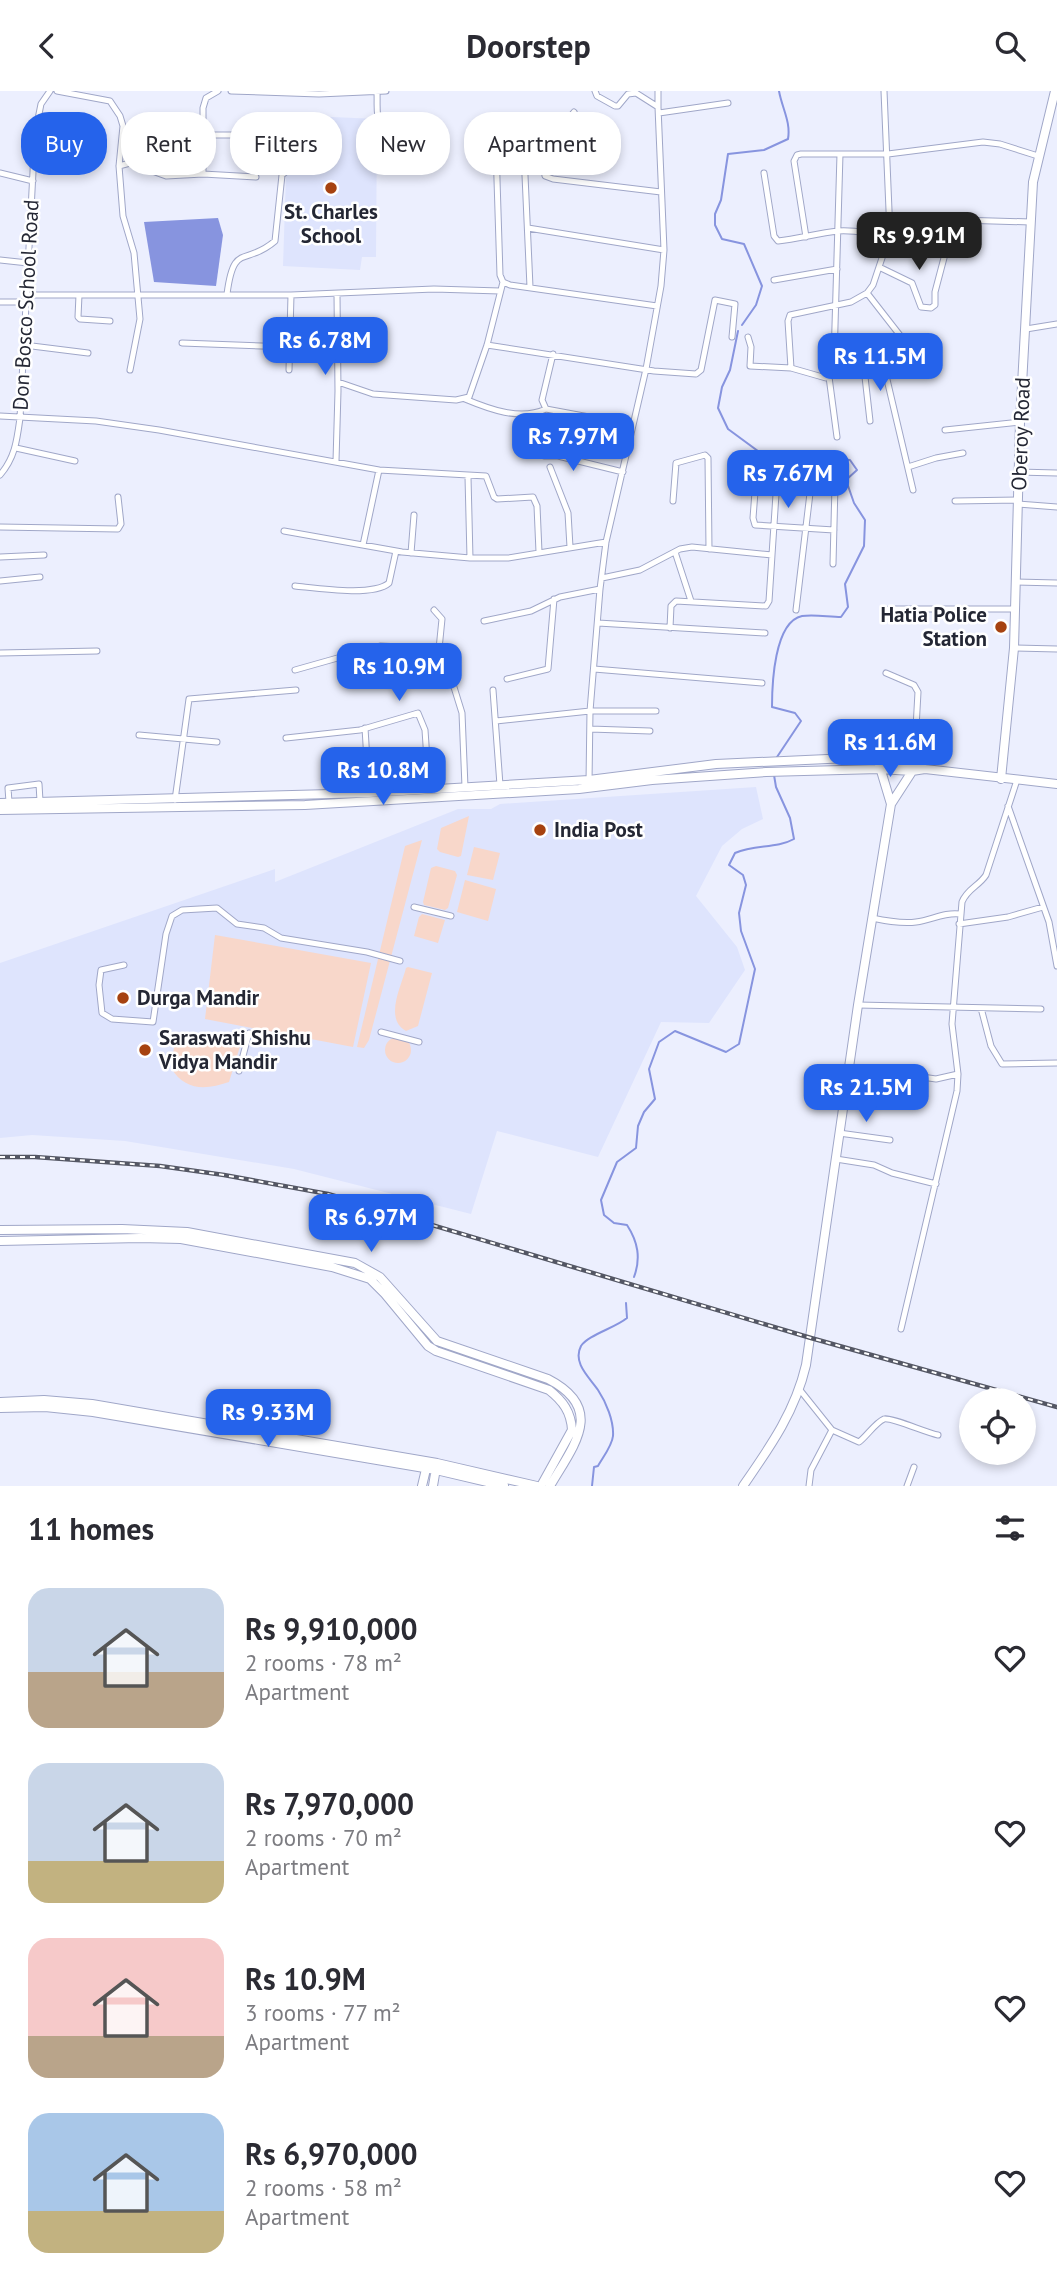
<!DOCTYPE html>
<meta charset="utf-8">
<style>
body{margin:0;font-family:"PT Sans",sans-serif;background:#f2f2f3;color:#2b2b33;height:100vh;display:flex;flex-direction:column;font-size:26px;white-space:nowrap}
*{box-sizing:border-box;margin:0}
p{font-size:23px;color:#7c7c81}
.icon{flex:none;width:38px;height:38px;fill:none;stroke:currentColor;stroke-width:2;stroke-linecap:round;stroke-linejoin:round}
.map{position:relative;height:1395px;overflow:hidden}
.side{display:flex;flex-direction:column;background:#fff;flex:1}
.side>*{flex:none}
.banner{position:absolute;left:21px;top:21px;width:700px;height:63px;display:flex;gap:14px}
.buttons{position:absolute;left:959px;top:1297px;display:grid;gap:14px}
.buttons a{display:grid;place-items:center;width:77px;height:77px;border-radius:50%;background:#fff;box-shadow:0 4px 10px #0003;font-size:35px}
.price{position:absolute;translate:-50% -60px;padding:0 16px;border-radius:14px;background:#2563eb;color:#fff;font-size:23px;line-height:46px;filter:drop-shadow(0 2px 4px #0008)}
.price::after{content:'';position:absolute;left:50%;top:42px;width:21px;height:16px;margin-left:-10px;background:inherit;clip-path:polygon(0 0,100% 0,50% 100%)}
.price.active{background:#222;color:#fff}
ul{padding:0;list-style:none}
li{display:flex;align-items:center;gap:21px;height:175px;padding:0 28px}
li span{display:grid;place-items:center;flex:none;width:196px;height:140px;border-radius:21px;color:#555}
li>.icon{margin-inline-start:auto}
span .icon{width:84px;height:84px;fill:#fffc;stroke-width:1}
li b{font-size:30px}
h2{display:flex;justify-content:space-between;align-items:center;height:84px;padding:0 28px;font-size:30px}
.chip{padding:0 24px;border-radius:28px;background:#fff;box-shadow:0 4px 10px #0003;font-size:24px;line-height:63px}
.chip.active{background:#2563eb;color:#fff}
header{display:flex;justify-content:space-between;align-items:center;height:91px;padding:0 28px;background:#fff;font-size:32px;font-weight:700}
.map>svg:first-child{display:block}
.built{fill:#dee4fd}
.green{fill:#f8d7ca}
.water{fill:#8794df}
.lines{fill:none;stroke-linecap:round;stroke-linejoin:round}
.stream{stroke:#8794df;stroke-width:2}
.street-casing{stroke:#a0a7c8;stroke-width:7}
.secondary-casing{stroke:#a0a7c8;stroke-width:10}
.street{stroke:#fff;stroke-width:5}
.secondary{stroke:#fff;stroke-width:8}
.rail-casing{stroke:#545764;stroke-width:4.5}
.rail{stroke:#fff;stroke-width:2;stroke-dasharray:5;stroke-linecap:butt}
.poi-dot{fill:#a64210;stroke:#fff;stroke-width:2.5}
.labels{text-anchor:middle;stroke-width:5;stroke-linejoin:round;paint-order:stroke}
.poi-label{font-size:21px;font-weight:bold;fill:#242734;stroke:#fff;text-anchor:start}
.street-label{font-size:21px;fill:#242734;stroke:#fff}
</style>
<header><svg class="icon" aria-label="back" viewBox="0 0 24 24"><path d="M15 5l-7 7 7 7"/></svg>Doorstep<svg class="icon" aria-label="search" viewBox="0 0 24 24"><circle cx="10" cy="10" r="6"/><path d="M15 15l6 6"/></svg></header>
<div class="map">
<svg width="1057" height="1395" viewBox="0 0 1057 1395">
<rect width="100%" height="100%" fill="#eceffe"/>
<!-- built -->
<path class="built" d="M288,24L377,28L376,166H362L360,179L283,175Z
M756,696L763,728L742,738L722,755L696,805L737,856L745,879L709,932L661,931L598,1066L497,1040L471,1123L294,1078L125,1050L32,1044L0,1047V872L275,778V791L458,718H491L500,713Z"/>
<!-- green -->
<path class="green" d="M469,725L461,765L458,766L440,761L437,758L441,737Z
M422,749L369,949L364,957L357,956L405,755Z
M474,756L500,762L493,789L467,784Z
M436,775L455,780L457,784L448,817L445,819L424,814L423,811L431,777Z
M465,789L496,798L488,830L457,821Z
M422,823L445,829L438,852L414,845L419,826Z
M215,844L371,872L353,956L205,928Z
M408,876L432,882L418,935L406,940C384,928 401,896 406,877Z
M176,943L242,949L229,991C206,999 185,1000 171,977Z
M385 959a13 13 0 1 1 26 0a13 13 0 1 1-26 0Z"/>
<!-- water -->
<path class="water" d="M218,127L223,144L216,195L154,191L144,131Z"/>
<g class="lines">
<!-- stream -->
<path class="stream" d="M742,234L756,214L762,195L744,153L722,148L715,134V123L721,109L728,63L764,59L788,48C791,31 782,17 779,0
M738,240L730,279L722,296L718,317L728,338L773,371L793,364L850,369L857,379L846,389L854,412L865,429L864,455L845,493L848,516L841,526C829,526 814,523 802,525C774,531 772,594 772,616L795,622L801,630L777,666
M634,1186C641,1167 638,1151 627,1134L614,1132L604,1124L601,1109L617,1071L636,1057L638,1035L644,1021L655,1008L649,978L659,951L675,940L726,961L739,953L755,878L741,840L739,822L746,794L743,784L729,774L735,762C755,753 776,758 794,748L790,727L776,696L774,684
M592,1395L594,1376L598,1375C603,1366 612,1355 613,1345C614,1330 606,1311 598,1299C590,1287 572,1272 581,1255C588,1244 615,1237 627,1227L626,1212"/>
<defs>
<path id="street" d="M57,0L110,10L120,25L123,35L119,75L123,125L134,162L140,228L130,279
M231,0L319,3L386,0
M658,0V16
M377,1C378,23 372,40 400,41
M574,21C563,36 540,65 545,85L553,88L661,101
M659,22L728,12
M495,25L500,184L503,191L510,194L657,215
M203,44H273
M524,62L530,196
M840,63L834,269L841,277H879L885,280L913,399
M119,75L130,72L166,85L203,83L256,86
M0,82L33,90
M764,82L774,145L778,150C798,148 818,142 838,140C855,139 875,143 892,148C908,152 940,168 955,160L959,129L1031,131
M203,83V17L206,7L218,0
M528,137L664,159
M806,146L794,70L797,64L801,63H888L983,51L1000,53L1038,65
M0,169L28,172
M879,176L912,192L921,216L931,217L935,214V201L945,163
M774,189L837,178
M867,202L920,270
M227,203C234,150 245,176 275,150L282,84L288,79L311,77L313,51
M25,204H291L434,198L500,200
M79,204L78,226L80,228L110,230
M0,211H25
M1026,238L1057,233
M748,246L751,256L750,275L791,277L826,287L838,276
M182,252L290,256
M24,254L88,262
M487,254L654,280L696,283L701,279L715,209L735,213L732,246
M553,263L542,309L546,318L632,334
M791,277L788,230L790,224L851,211L867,202L873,194L890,143L884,0
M864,277L870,330
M289,279L291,204
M829,286L837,346
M338,291L373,303L456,309L469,306L487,254L503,191
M465,308C489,318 520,330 546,318
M535,322L539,354L544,365H558L623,381
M0,325L96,330L159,339L379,379L486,385L494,406L497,408L533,406L537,415L539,461
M945,339L1020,331
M16,357L75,370
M336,370L338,300L337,203
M550,376L568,422L570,456
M908,376L936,367L963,362
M1018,381L1057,382
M0,384C15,367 17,349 20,327L35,43L41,13L50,0
M468,386L470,467
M756,388L753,427L755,434L834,439
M673,410L676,372L705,364L708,367L709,458
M955,410L1018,409
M1018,413L1057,416
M0,436L118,438L121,433L118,406
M284,440L402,461L470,467H508L606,451
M363,454L379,379
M675,461L691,510
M411,462L414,424
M772,464L778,373
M0,466L44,464
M833,473L835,394
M602,487L640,479L680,458L692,456L772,464L769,510L766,515L676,510L671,515L670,537
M0,490L40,486
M1016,491L1057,492
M295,495C316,497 373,506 389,492L396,460
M889,518H1015
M434,519L442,528L439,558
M796,519L814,369
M484,530L531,520L560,506L600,498
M598,532L765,542
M1014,557L1057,558
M0,562L97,560
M594,578L762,592
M295,579L380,555L443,558L450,561L453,567V593L462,622L465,696
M886,582L914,594L918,601L914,673
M507,588L548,578L554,508
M493,599L500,694
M496,630L590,620H656
M365,637L369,702
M590,638L650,640
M139,644L217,651
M286,647L360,639L418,622L425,639L429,698
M589,691L590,620L600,498L606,451L646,278L661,195L664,159L658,16L636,2L628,3L618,15H615L597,5L595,0
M175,709L189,608L296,599
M9,711L8,697L39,693L40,710
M1008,715L1049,831L1057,875
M414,816L451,825
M872,827C886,830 901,833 916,831C932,829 944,821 960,823
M959,833L1008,826L1043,816
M124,874L101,879L99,894L102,922L112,928L153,931L166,843L172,825L182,819L217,817L237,833L264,837L281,847L367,861L400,870
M858,914L1041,918
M981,917L991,955L1002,973L1057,972
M381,941L419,951
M239,980L249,942
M848,983H901L936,988L958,983
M839,1042L890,1049
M836,1068L874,1074L892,1082L936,1093
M901,1238L957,1000L958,983L952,933L962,811C967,798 979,795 986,784L1017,689
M800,1299L832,1339L811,1379L809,1395
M832,1339L859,1351C867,1345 875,1332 884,1328C891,1326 927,1342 938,1344
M907,1395L914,1376"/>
<path id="secondary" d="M879,673L891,713
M1001,688L1014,557L1020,331L1033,91L1055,0
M0,712L369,702L589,689L716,673L849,667L914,673L925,678L1057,693
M0,719L305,714L579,698L652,689L766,681L879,678L912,680L925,678
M0,1139L122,1138L187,1141L355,1172L380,1186L437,1250L548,1288C606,1318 574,1354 550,1395
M0,1150L140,1147L181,1148L332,1176L370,1188L385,1203L428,1255L436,1260L549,1299C563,1310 571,1321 572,1339L541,1395
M0,1311L44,1309L92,1313L437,1372L537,1395
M0,1317L45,1316L93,1321L436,1379L504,1395
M422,1395L427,1374
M433,1395L436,1377
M743,1395C770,1356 795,1321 806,1274L858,914L891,713L913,679"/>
</defs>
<!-- street casing -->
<use href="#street" class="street-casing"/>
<!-- secondary casing -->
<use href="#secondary" class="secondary-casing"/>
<!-- street -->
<use href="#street" class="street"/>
<!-- secondary -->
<use href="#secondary" class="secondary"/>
<defs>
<path id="rail" d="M0,1066H35L160,1075L224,1084L328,1103L811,1247L1057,1316"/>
</defs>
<!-- rail casing -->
<use href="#rail" class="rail-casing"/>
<!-- rail -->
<use href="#rail" class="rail"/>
</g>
<!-- markers -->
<g class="poi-dot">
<circle cx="331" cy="97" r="7"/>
<circle cx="1001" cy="536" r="7"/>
<circle cx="540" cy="739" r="7"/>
<circle cx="123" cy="907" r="7"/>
<circle cx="145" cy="959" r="7"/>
</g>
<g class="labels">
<!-- poi labels -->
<g class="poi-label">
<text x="331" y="128" text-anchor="middle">St. Charles<tspan x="331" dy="24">School</tspan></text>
<text x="987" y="531" text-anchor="end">Hatia Police<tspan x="987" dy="24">Station</tspan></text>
<text x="554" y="746">India Post</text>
<text x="137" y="914">Durga Mandir</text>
<text x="159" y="954">Saraswati Shishu<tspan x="159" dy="24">Vidya Mandir</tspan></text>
</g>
<!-- street labels -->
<g class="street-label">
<text transform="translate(26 214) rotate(-87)" y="7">Don Bosco School Road</text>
<text transform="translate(1021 343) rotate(-88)" y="7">Oberoy Road</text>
</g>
</g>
</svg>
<div class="buttons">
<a><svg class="icon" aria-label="locate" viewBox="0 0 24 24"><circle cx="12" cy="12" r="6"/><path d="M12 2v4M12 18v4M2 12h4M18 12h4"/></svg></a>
</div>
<b class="price active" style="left:919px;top:181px">Rs 9.91M</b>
<b class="price" style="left:325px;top:286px">Rs 6.78M</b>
<b class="price" style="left:880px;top:302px">Rs 11.5M</b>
<b class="price" style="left:573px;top:382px">Rs 7.97M</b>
<b class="price" style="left:788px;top:419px">Rs 7.67M</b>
<b class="price" style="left:399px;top:612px">Rs 10.9M</b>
<b class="price" style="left:890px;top:688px">Rs 11.6M</b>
<b class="price" style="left:383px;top:716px">Rs 10.8M</b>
<b class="price" style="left:866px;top:1033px">Rs 21.5M</b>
<b class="price" style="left:371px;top:1163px">Rs 6.97M</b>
<b class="price" style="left:268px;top:1358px">Rs 9.33M</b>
<div class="banner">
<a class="chip active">Buy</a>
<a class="chip">Rent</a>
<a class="chip">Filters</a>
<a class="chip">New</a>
<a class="chip">Apartment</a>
</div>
</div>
<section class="side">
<h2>11 homes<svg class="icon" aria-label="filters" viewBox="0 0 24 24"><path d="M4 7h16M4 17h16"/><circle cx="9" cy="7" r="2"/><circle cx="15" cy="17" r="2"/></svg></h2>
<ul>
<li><span style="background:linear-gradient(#c9d6e8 60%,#b9a48a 0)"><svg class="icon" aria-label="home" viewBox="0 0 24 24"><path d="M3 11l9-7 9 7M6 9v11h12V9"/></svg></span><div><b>Rs 9,910,000</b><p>2 rooms · 78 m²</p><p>Apartment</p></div><svg class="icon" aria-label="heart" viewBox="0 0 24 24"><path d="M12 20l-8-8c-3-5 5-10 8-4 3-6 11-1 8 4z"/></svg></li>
<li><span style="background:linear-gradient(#c9d6e8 70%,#c2b280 0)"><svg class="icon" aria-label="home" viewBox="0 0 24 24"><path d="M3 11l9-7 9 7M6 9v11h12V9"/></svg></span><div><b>Rs 7,970,000</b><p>2 rooms · 70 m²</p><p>Apartment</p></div><svg class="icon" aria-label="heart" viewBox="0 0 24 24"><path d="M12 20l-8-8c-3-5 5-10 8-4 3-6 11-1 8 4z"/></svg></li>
<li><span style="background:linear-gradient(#f6c9c9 70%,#b9a48a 0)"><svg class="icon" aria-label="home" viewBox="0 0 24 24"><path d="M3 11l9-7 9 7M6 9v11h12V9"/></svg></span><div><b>Rs 10.9M</b><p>3 rooms · 77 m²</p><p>Apartment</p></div><svg class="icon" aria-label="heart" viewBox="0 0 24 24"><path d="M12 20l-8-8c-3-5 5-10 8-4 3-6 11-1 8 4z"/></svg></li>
<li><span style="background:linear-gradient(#a9c7e8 70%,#c2b280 0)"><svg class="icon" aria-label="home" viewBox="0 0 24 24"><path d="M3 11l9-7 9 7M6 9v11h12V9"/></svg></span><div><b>Rs 6,970,000</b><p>2 rooms · 58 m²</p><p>Apartment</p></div><svg class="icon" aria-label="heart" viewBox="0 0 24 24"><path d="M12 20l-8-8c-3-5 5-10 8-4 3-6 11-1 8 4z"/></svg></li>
</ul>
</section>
